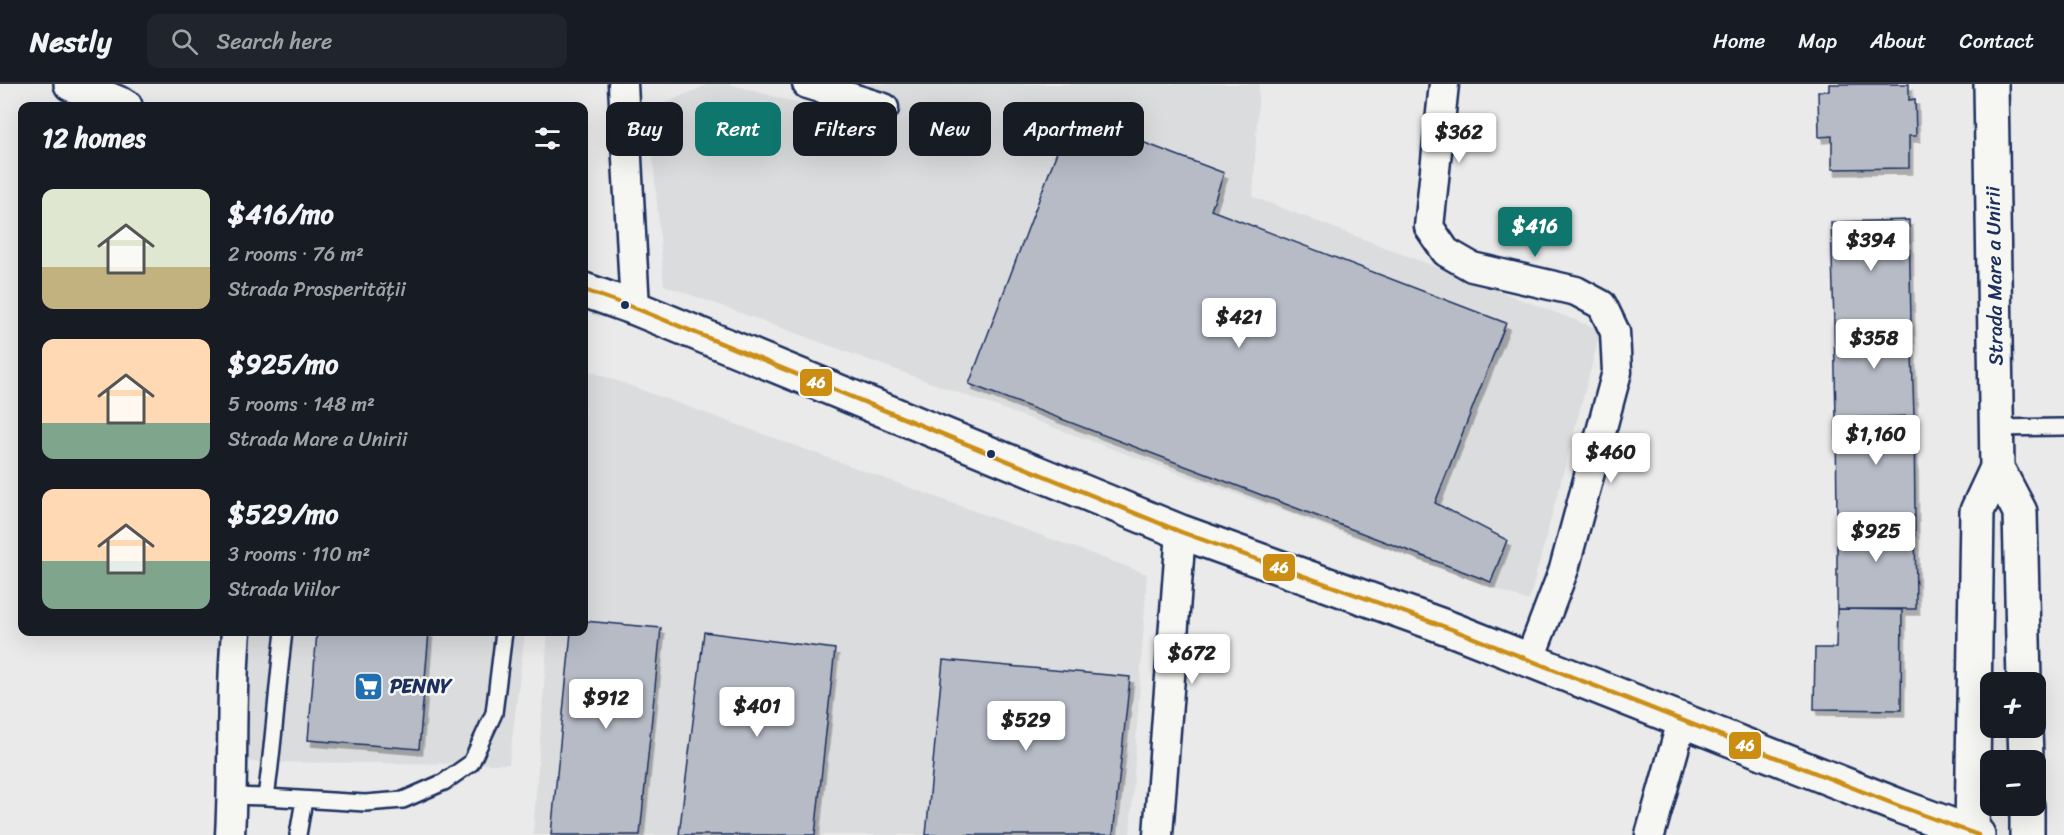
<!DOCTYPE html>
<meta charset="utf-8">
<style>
body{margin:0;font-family:Sriracha,sans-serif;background:#20242c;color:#f1f3f6;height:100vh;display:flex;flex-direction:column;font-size:22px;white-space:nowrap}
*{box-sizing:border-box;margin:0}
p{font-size:20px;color:#9ea1a6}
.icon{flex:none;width:33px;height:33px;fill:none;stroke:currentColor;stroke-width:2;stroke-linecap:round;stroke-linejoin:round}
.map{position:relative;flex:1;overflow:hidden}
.sheet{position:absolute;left:18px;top:18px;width:570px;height:534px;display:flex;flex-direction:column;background:#171b24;border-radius:12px;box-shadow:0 6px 24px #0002}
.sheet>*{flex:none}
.banner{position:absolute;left:606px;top:18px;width:570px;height:54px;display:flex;gap:12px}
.controls{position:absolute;left:1980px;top:588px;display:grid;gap:12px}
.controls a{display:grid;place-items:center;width:66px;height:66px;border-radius:12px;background:#171b24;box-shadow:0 6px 24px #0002;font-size:30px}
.price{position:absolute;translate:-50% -51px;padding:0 14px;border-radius:6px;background:#fff;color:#222;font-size:20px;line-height:39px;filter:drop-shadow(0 2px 3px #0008)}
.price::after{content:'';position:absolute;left:50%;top:36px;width:18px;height:14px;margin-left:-9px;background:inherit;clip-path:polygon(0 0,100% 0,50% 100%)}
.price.selected{background:#0f766e;color:#fff}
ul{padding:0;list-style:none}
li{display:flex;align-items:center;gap:18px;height:150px;padding:0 24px}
li span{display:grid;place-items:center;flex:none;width:168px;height:120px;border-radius:12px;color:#555}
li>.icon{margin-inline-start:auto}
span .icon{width:72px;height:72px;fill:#fffc;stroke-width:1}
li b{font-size:26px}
h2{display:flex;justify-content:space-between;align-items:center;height:72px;padding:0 24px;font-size:26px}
.chip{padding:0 21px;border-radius:12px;background:#171b24;box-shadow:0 6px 24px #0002;font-size:21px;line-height:54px}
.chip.selected{background:#0f766e;color:#fff}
header{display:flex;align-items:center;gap:36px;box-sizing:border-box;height:84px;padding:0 30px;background:#171b24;border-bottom:2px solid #363941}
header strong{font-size:28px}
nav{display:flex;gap:33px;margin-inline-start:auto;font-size:21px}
.search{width:420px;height:54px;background:#20242c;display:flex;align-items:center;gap:15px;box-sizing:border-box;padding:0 21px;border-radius:12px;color:#9ea1a6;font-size:22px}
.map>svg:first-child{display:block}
.built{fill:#dadcde}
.building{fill:#b6bbc6;stroke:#1b2f5e;stroke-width:1.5;filter:url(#shadow)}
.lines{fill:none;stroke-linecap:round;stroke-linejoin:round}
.lane-casing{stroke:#1b2f5e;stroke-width:20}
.street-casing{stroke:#1b2f5e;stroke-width:33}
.secondary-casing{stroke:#1b2f5e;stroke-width:38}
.primary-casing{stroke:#1b2f5e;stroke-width:38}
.lane{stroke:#f6f6f2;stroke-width:15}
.street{stroke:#f6f6f2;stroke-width:28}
.secondary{stroke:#f6f6f2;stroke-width:33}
.primary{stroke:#f6f6f2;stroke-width:33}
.bus-1-casing{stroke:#f6f6f2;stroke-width:9}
.bus-1{stroke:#cb8e13;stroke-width:4.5}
.bus-dot{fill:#1b2f5e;stroke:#f6f6f2;stroke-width:2}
.labels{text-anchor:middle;stroke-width:5;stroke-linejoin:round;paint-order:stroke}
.street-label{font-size:20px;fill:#1b2f5e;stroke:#f6f6f2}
.poi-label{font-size:20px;font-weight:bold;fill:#1b2f5e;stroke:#f6f6f2;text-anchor:start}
.line-badge{stroke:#f6f6f2;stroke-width:2}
.badge-label{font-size:16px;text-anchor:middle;font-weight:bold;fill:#fff}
</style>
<header>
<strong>Nestly</strong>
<div class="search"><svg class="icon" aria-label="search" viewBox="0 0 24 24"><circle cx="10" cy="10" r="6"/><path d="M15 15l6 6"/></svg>Search here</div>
<nav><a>Home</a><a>Map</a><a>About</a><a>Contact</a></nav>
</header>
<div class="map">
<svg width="2064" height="751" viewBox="0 0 2064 751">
<defs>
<filter id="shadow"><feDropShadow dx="3.5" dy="6" stdDeviation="0" flood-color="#0004"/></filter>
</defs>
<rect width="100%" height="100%" fill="#e9eae9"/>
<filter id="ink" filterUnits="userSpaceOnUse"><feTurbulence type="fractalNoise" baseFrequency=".0167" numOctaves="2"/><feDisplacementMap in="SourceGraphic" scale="12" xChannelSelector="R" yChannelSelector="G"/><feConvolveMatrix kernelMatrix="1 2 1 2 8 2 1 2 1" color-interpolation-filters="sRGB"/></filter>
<g filter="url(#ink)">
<!-- built -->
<path class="built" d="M709,0H729L854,35L858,0H1259L1253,113L1601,246L1529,517L664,201L649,26Z
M584,285L1147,490L1130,751H533L548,548H584Z
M249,548H525L509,680L248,678Z"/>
<!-- building -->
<path class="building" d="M1829,0H1909V16L1915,15L1916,52H1909V84L1832,85V52L1819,53L1818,7H1829Z
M1071,31L1224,89L1211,126L1506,239L1435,419L1507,456L1491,498L969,300Z
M1909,136L1911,238L1834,240L1831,138Z
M1911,238L1914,332L1836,334L1834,240Z
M1914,332L1915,432H1837L1836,334Z
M1837,432H1915L1916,525H1837Z
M1837,525L1902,526L1901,626L1814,625L1815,564H1836Z
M584,537L661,544L640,751H551L571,548H584Z
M317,548H429L419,665L308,656Z
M704,548L835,565L815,751H679Z
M943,576L1130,593L1113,751H926Z"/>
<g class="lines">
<defs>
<path id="lane" d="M1996,344L2064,343
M284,548C277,603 274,658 266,713L365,719L403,716L444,698L471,679L494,629L504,548
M232,712L266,713
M298,751L304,716"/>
<path id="street" d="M623,0L635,224
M807,0L884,24
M1444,0L1429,143L1446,168L1472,183L1576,207L1602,221L1615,248L1617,288L1564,485L1529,577
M230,751C234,683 230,615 236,548
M1158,751L1181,448
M1650,751L1682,637"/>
<path id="secondary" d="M1997,384L2020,428L2024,598
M2025,644L2026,676
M2027,722V751
M1972,749L1977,427L1997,384L1991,0"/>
<path id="primary" d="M71,0L125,22
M584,206L635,224L1181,448L1451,545L1899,722L1978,751"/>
</defs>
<!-- lane casing -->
<use href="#lane" class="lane-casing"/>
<!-- street casing -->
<use href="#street" class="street-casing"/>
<!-- secondary casing -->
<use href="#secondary" class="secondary-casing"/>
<!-- primary casing -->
<use href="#primary" class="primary-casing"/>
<!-- lane -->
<use href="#lane" class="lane"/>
<!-- street -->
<use href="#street" class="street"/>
<!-- secondary -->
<use href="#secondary" class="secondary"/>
<!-- primary -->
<use href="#primary" class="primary"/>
<defs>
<path id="bus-1" d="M584,206L635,224L1181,448L1451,545L1899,722L1978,751"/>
</defs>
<!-- bus-1 casing -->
<use href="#bus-1" class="bus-1-casing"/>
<!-- bus-1 -->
<use href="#bus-1" class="bus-1"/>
</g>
</g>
<!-- icons -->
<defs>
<symbol id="supermarket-square" viewBox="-11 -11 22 22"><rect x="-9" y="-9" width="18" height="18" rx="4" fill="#1f6fb2" stroke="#f6f6f2"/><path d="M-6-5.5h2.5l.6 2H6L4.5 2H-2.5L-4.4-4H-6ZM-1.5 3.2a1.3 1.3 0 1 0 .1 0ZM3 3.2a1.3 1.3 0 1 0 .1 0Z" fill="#fff"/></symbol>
</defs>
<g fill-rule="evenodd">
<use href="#supermarket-square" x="352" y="586" width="33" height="33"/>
</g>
<!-- markers -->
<g class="bus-dot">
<circle cx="625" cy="221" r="5"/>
<circle cx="991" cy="370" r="5"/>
</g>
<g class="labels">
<!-- street labels -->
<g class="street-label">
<text transform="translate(1994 192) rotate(-91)" y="7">Strada Mare a Unirii</text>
</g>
<!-- poi labels -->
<g class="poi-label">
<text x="390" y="609">PENNY</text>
</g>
</g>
<g class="line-badge">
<rect x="799" y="284" width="34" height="29" rx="6" fill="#cb8e13"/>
<rect x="1262" y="469" width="34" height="29" rx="6" fill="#cb8e13"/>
<rect x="1728" y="647" width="34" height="29" rx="6" fill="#cb8e13"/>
</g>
<g class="badge-label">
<text x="816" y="304">46</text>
<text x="1279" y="489">46</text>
<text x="1745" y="667">46</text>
</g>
</svg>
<div class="controls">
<a>+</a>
<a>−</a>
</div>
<b class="price" style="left:1459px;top:80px">$362</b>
<b class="price selected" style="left:1535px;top:174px">$416</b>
<b class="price" style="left:1871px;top:188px">$394</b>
<b class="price" style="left:1239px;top:265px">$421</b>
<b class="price" style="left:1874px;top:286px">$358</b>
<b class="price" style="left:1876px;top:382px">$1,160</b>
<b class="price" style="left:1611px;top:400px">$460</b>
<b class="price" style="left:1876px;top:479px">$925</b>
<b class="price" style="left:1192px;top:601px">$672</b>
<b class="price" style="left:606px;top:646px">$912</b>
<b class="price" style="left:757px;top:654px">$401</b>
<b class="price" style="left:1026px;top:668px">$529</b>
<div class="banner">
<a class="chip">Buy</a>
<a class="chip selected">Rent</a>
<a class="chip">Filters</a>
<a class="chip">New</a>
<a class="chip">Apartment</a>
</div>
<section class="sheet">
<h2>12 homes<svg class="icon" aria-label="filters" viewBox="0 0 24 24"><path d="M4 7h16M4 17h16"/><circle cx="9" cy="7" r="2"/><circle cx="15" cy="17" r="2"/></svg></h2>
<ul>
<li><span style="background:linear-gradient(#dfe7d0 65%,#c2b280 0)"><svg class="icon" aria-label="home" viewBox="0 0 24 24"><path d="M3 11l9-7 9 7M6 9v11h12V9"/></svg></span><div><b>$416/mo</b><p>2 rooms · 76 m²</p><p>Strada Prosperității</p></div></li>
<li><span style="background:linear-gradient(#ffd9b3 70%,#7fa58c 0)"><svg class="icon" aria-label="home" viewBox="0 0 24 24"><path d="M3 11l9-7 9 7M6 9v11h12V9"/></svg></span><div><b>$925/mo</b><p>5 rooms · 148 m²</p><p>Strada Mare a Unirii</p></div></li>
<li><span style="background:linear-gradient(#ffd9b3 60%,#7fa58c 0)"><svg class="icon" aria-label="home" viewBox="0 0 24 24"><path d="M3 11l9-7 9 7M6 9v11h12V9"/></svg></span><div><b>$529/mo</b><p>3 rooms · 110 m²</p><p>Strada Viilor</p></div></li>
</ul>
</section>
</div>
